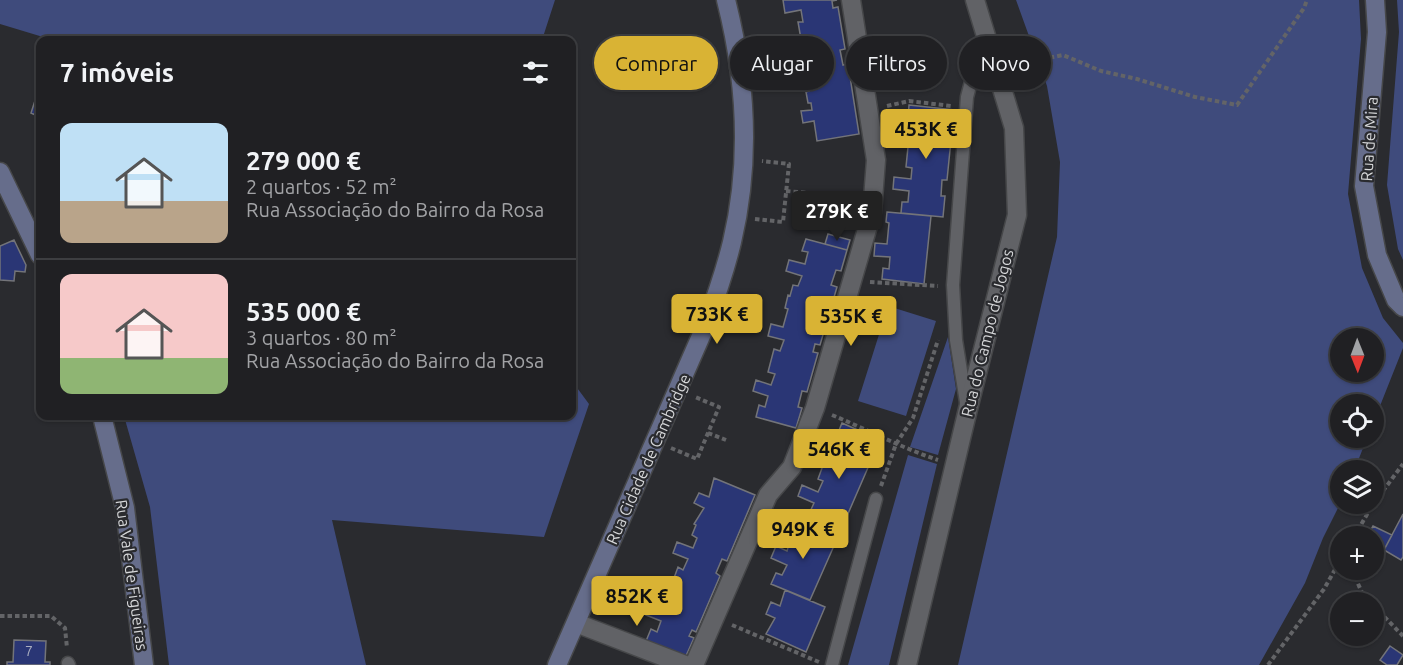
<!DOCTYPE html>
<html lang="pt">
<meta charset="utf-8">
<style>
body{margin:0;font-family:Ubuntu,sans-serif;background:#28282b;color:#f1f3f6;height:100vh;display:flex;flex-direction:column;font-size:22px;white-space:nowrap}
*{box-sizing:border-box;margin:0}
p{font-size:20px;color:#a2a3a6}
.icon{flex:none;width:33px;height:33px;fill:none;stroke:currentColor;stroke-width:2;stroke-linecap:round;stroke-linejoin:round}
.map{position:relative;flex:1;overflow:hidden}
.details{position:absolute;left:36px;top:36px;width:540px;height:384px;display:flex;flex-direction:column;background:#202023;border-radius:12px;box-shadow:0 2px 4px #0004,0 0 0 2px #3d3e41}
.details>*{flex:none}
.hud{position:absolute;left:594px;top:36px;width:570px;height:54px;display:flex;gap:12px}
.needle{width:39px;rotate:179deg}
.fabs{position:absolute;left:1330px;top:328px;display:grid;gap:12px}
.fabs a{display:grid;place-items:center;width:54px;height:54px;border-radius:50%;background:#202023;box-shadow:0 2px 4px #0004,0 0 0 2px #3d3e41;font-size:30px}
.price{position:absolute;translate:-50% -51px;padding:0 14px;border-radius:6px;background:#d9b334;color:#111;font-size:20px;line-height:39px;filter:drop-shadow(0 2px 3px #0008)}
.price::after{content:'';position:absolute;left:50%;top:36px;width:18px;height:14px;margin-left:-9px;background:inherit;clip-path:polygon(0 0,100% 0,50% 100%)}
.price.current{background:#222;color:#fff}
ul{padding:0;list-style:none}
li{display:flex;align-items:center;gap:18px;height:150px;padding:0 24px}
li+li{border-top:2px solid #3d3e41}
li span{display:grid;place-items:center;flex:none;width:168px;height:120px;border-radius:12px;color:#555}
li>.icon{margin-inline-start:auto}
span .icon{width:72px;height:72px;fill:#fffc;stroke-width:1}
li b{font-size:26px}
h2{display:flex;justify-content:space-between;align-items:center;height:72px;padding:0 24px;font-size:26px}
.chip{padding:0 21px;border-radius:27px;background:#202023;box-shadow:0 2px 4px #0004,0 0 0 2px #3d3e41;font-size:21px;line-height:54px}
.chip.current{background:#d9b334;color:#111}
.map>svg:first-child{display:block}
.green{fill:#3f4b7c;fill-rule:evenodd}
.building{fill:#2a3675;stroke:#737479;stroke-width:1.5}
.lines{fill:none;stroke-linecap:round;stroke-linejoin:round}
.lane-casing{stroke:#464749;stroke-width:15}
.street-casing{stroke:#464749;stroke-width:21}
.secondary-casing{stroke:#464749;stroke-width:21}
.path{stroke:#636467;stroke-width:4;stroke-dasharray:4.5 3;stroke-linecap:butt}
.lane{stroke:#616266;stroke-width:12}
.street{stroke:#616266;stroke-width:18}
.secondary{stroke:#666d8b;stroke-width:18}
.labels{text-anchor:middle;stroke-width:4.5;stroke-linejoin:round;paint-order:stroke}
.number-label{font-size:14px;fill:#abafc0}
.street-label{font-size:16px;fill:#d6d7d9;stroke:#2a2b2f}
</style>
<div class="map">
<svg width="1403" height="665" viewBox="0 0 1403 665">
<rect width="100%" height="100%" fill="#2a2b2f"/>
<!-- green -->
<path class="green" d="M0,0H555L542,40H53L0,24Z
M1016,0H1359L1361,39L1348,194L1362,268L1383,318L1403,343V348L1374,421V405H1341V438H1367L1354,471H1341V502L1323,538L1305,583L1259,665H958L1057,237L1060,162L1047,86ZM1341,339H1374V372H1341Z
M1397,0H1403V260L1398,249L1387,185L1399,32Z
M888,306L936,321L906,416L858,401Z
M948,337L956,389L938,455L910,447Z
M572,381L589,404L544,537L332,520L366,665H169L150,507L124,416H572Z
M908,455L937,464L889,665H848Z"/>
<!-- building -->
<path class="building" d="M783,0H837L832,1L833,8L838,7L845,49L840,50L843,65L848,64L859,134L817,141L814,121L803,123L801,111L812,110L811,103H808L806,92L809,91L807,80L813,79L811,68L794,70L792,58L809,56L807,45H802L798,22H803L801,10L785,13Z
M40,85V117L31,113Z
M909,105L954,110L947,180H942L941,196H945L943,217L901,213L902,202H908L909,191L893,189L894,177L911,179L912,168L906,167L909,137L898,135L899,123L910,125L911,118H908Z
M887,212L931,216L924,284L882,279L883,268L889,269L890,257L874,256L875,243L887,244L889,223L886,222Z
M828,234L850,240L847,250L825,244Z
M806,239L847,250L841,271L836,270L831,285L837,287L820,345L815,344L813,352L818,353L807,392L802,391L798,407L802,408L796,428L756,417L759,405L765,407L768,396L753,391L756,380L771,385L775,374L768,372L774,349L780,351L784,340L768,336L771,324L783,327L788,309L785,308L788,295L790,296L793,285L798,286L802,276L786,271L789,260L805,264L808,252L802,251Z
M14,240L26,265L25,272L15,271L14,281L0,280V246Z
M842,423L880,440L837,539L798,522L803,511L809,514L814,503L798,496L802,485L818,492L823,481L818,479L822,468L820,467L829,452L819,447L824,436L835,440Z
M714,478L755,495L727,561L722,559L716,573L720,576L696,632L692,630L689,636L694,638L685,658L646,641L651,629L657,632L661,621L646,615L651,604L662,609L671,590L668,588L672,578H674L678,567L683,570L688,559L673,553L677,542L693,548L697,538L692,535L696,525L694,524L704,508L694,503L699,493L709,497Z
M1403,514V557L1401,560L1384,550Z
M796,521L837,539L810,600L771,584L776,573L782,575L787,565L771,558L776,546L787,551Z
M1373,526L1392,535L1384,550L1374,545V537H1367Z
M785,590L825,607L806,652L766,634L775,618L766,614L771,602L780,606Z
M14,640L46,641L45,662H50V665H7V662H13Z
M1390,646L1403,655L1397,665H1387L1380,660Z"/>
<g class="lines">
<defs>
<path id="lane" d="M966,402L956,340L953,285L967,97L984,33
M68,663L69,665
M832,665L876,499"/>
<path id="street" d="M576,623L685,665
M694,665L768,495L792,467L815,408L872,212L876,160L851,0
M907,665L968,409L1017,215L1014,128L975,0"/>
<path id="secondary" d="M1375,0L1377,32L1364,186L1377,255L1396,300L1403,307
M0,172L40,255
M102,416L125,508L144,665
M557,665L704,329C715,300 725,271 732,242C751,162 746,79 726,0"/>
</defs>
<!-- lane casing -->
<use href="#lane" class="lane-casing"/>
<!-- street casing -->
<use href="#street" class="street-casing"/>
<!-- secondary casing -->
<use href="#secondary" class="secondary-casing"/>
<!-- path -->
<path class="path" d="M1013,65L1063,55L1101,71L1137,79L1195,97L1237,105L1304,8L1307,0
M887,106L909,101L951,106
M786,191L833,195
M755,219L783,222L789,164L762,161
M870,282L938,286
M832,415C868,430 902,448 938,460
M708,433L726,440
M671,448L697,459L719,407L695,397
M881,486L896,444L913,418L938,340
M1374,503L1403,464
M1354,537L1373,504
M1352,570L1363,595L1371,603
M1374,606L1403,636
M0,616H51L65,628L67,648
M732,625L819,662
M1268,665L1324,589L1341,559"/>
<!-- lane -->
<use href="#lane" class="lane"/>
<!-- street -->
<use href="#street" class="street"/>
<!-- secondary -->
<use href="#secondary" class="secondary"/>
</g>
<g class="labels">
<!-- number labels -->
<g class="number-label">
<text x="29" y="656">7</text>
</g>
<!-- street labels -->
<g class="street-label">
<text transform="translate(1369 139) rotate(-86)" y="6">Rua de Mira</text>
<text transform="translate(987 333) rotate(-76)" y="6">Rua do Campo de Jogos</text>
<text transform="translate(648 459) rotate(-66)" y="6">Rua Cidade de Cambridge</text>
<text transform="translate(132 575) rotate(82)" y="6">Rua Vale de Figueiras</text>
</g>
</g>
</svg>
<div class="fabs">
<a><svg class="needle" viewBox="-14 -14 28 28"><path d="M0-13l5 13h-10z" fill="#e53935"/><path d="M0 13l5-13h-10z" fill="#a2a3a6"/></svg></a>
<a><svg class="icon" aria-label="locate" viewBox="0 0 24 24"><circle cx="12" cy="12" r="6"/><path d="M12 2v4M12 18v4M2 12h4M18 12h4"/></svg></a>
<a><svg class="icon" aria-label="layers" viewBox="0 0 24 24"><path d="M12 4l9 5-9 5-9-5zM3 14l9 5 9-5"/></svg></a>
<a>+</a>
<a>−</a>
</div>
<b class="price" style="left:926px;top:160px">453K €</b>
<b class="price current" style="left:837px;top:242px">279K €</b>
<b class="price" style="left:717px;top:345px">733K €</b>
<b class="price" style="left:851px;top:347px">535K €</b>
<b class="price" style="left:839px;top:480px">546K €</b>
<b class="price" style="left:803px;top:560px">949K €</b>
<b class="price" style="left:637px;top:627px">852K €</b>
<div class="hud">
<a class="chip current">Comprar</a>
<a class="chip">Alugar</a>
<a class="chip">Filtros</a>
<a class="chip">Novo</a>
</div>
<section class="details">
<h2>7 imóveis<svg class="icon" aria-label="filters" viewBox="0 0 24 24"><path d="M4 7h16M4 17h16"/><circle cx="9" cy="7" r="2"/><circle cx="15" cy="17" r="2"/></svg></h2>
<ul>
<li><span style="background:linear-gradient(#bfe0f5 65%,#b9a48a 0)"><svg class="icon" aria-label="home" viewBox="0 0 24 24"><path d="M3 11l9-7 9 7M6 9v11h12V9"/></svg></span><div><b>279 000 €</b><p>2 quartos · 52 m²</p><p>Rua Associação do Bairro da Rosa</p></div></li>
<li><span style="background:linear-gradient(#f6c9c9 70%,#8fb573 0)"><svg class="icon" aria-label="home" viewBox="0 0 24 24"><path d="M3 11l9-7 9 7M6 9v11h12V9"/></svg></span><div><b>535 000 €</b><p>3 quartos · 80 m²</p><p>Rua Associação do Bairro da Rosa</p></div></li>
</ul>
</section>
</div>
